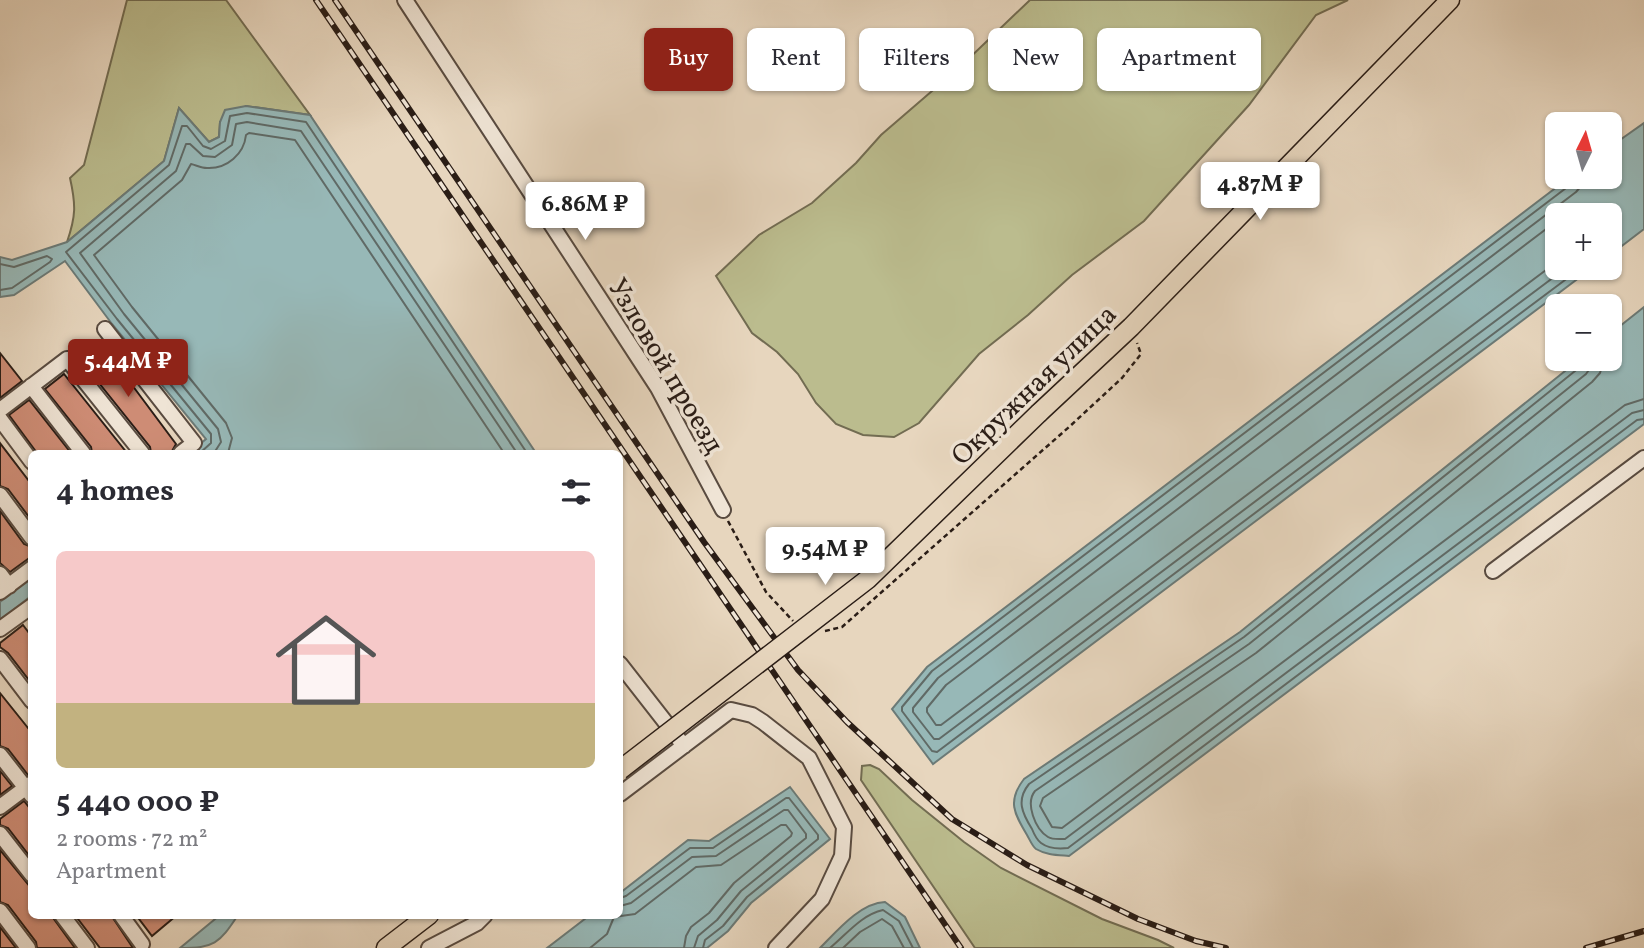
<!DOCTYPE html>
<meta charset="utf-8">
<style>
body{margin:0;font-family:Vollkorn,serif;background:#f2f2f3;color:#2b2b33;height:100vh;display:flex;flex-direction:column;font-size:26px;white-space:nowrap}
*{box-sizing:border-box;margin:0}
p{font-size:23px;color:#7c7c81}
.icon{flex:none;width:38px;height:38px;fill:none;stroke:currentColor;stroke-width:2;stroke-linecap:round;stroke-linejoin:round}
.map{position:relative;flex:1;overflow:hidden}
.drawer{position:absolute;left:28px;top:450px;width:595px;height:469px;display:flex;flex-direction:column;background:#fff;border-radius:10px;box-shadow:0 2px 5px #0004}
.drawer>*{flex:none}
.guide{position:absolute;left:644px;top:28px;width:665px;height:63px;display:flex;gap:14px}
.needle{width:46px;rotate:5deg}
.fabs{position:absolute;left:1545px;top:112px;display:grid;gap:14px}
.fabs a{display:grid;place-items:center;width:77px;height:77px;border-radius:10px;background:#fff;box-shadow:0 2px 5px #0004;font-size:35px}
.price{position:absolute;translate:-50% -60px;padding:0 16px;border-radius:7px;background:#fff;color:#222;font-size:23px;line-height:46px;filter:drop-shadow(0 2px 4px #0008)}
.price::after{content:'';position:absolute;left:50%;top:42px;width:21px;height:16px;margin-left:-10px;background:inherit;clip-path:polygon(0 0,100% 0,50% 100%)}
.price.on{background:#8f2418;color:#fff}
ul{padding:0;list-style:none}
li{display:grid;align-content:center;gap:14px;height:371px;padding:0 28px}
li span{display:grid;place-items:center;height:217px;border-radius:10px;color:#555}
li>.icon{margin-inline-start:auto}
span .icon{width:126px;height:126px;fill:#fffc;stroke-width:1}
li b{font-size:30px}
h2{display:flex;justify-content:space-between;align-items:center;height:84px;padding:0 28px;font-size:30px}
.pill{padding:0 24px;border-radius:10px;background:#fff;box-shadow:0 2px 5px #0004;font-size:24px;line-height:63px}
.pill.on{background:#8f2418;color:#fff}
.map>svg:first-child{display:block}
.green{fill:#bbbc8e;stroke:#726c52;stroke-width:2}
.water{fill:#97b8b7;stroke:#6b7a77;stroke-width:2}
.lines{fill:none;stroke-linecap:round;stroke-linejoin:round}
.shore{stroke:#606a66;stroke-width:2}
.building{fill:#ce8c75;stroke:#2a1d16;stroke-width:2}
.minor-casing{stroke:#594b40;stroke-width:18}
.major-casing{stroke:#2a1d16;stroke-width:21}
.path{stroke:#2a1d16;stroke-width:2.5;stroke-dasharray:5 3.5;stroke-linecap:butt}
.minor{stroke:#efe4d5;stroke-width:14}
.major{stroke:#e7d6be;stroke-width:18}
.rail-casing{stroke:#2a1d16;stroke-width:6}
.rail{stroke:#efe4d5;stroke-width:3.5;stroke-dasharray:10;stroke-linecap:butt}
.major-bridge-casing{stroke:#2a1d16;stroke-width:21;stroke-linecap:butt}
.major-bridge{stroke:#e7d6be;stroke-width:18}
.labels{text-anchor:middle;stroke-width:7;stroke-linejoin:round;paint-order:stroke}
.street-label{font-size:28px;fill:#2a1d16;stroke:#efe4d5}
</style>
<div class="map">
<svg width="1644" height="948" viewBox="0 0 1644 948">
<rect width="100%" height="100%" fill="#e7d6be"/>
<filter id="stains"><feTurbulence type="fractalNoise" baseFrequency=".00286" numOctaves="4"/><feColorMatrix values="0 0 0 0 .2 0 0 0 0 .09 0 0 0 0 .02 0 0 0 .5 -.17"/></filter>
<radialGradient id="worn" r=".72"><stop offset=".6" stop-color="#630" stop-opacity="0"/><stop offset="1" stop-color="#630" stop-opacity=".3"/></radialGradient>
<!-- green -->
<path class="green" d="M127,0H226L310,115L246,106L220,122L219,137L209,142L179,108L164,161L67,242C76,216 76,205 70,178L84,165Z
M1030,0H1348L1316,15L1249,105L1144,221L1072,275L1028,315L979,354L919,423L894,437L863,435L836,424L816,403L798,374L777,352L752,333L716,276L759,235L812,203L856,163L881,135L961,66Z
M870,765L879,769L912,800L964,842L1001,868L1102,919L1158,940L1174,948H975L861,780L862,766Z"/>
<!-- water -->
<path class="water" d="M246,106L310,115L536,453H189L206,439L112,324L65,261L14,295L0,297V257L12,260L67,242L164,161L179,108L209,142L219,137L220,122L225,110Z
M1644,123V229L1610,255V215H1558V268H1592L933,764L892,709L927,667L1570,177H1610V147Z
M1644,307V424L1069,856C1058,855 1046,855 1036,849C1032,846 1030,840 1027,835C1014,813 1007,801 1024,779L1240,632L1580,359H1610V334Z
M31,577V596L0,620V602Z
M790,787L830,839L751,903L728,931L707,948H547L590,915H620V893L688,840L709,841Z
M885,902L905,917L920,948H820C837,931 860,903 885,902Z
M220,915H238C219,944 214,948 180,948Z"/>
<g class="lines">
<!-- shore -->
<path class="shore" d="M1574,177L1570,185L932,671L902,707V711L932,751L937,752L1581,268
M1558,220L946,685L927,708V712L936,725H941L1558,261
M0,264L14,267L47,256L52,259L50,262L12,288L0,290
M1566,268L939,739H934L913,712V708L938,678L1576,192L1582,185L1583,177
M1583,359L1580,367L1244,637L1029,784C1016,800 1022,813 1032,829C1034,834 1037,840 1041,843C1049,849 1059,849 1068,848L1637,420L1644,419
M1592,359L1591,367L1586,374L1249,644L1035,791C1025,803 1035,829 1048,837C1053,840 1059,839 1065,839L1632,413L1644,410
M1604,359L1600,373L1592,382L1256,653L1043,798L1040,806L1052,827L1062,828L1625,405L1644,399
M200,453L211,443V434L117,319L66,252L169,165L182,126H187L203,146L211,149L225,141L230,116L247,113L306,122L527,453
M214,453L221,442L218,429L124,314L80,253L176,171L186,144H190L203,156L215,157L232,145L236,124L247,122L301,131L517,453
M228,453L232,438L226,423L132,307L94,255L182,180L191,164C196,165 201,168 207,168C227,169 244,154 246,135L249,133L295,140L504,453
M620,898L626,896L690,848H713L786,798H789L818,835V839L747,897L723,926L705,940L703,948
M620,906L631,903L692,857L716,856L784,810H788L806,834V838L741,891L717,920L698,936L694,948
M590,948L607,934L614,917L635,914L696,867L721,865L781,825H786L792,833L791,836L734,883L709,913L691,927L686,936L684,948
M830,948C847,934 861,915 883,910L899,921L913,948
M843,948L860,932L882,919L892,926L904,948"/>
</g>
<!-- building -->
<path class="building" d="M100,342L176,444L171,453H151L150,447L79,358Z
M0,353L22,381L0,398Z
M64,374L127,453H92L91,447L45,389Z
M29,400L30,401L71,453H37L9,415Z
M0,443L32,485V521L8,489L0,486Z
M0,511L24,544L32,547V556L10,572L0,563Z
M23,625L32,637V684L8,653L0,647V643Z
M0,693L32,733V773L28,775L8,749L0,746Z
M0,771L12,786L0,795Z
M24,801L32,811V851L28,854L8,828L0,825V819Z
M0,850L32,889V915H51L75,948H37L36,942L8,905L0,902Z
M75,915H111L133,948H100Z
M136,915H177L152,936Z
M0,927L16,948H0Z"/>
<g class="lines">
<defs>
<path id="minor" d="M405,0L658,388L723,510
M105,329L194,443L181,453
M31,386L83,453
M0,410L67,359L142,453
M0,419L32,462
M0,495L32,538
M1493,571L1644,458
M0,574L9,586
M0,592L32,568
M0,629L32,606
M0,659L32,701
M620,664L684,746
M0,755L32,796
M620,794L731,710L752,715L763,722L809,758L844,827L842,856L822,899L776,948
M0,807L32,783
M0,834L32,875
M0,911L28,948
M62,915L87,948
M121,915L142,944
M429,948L477,923L485,915"/>
<path id="major" d="M1039,413L1131,327L1450,0
M386,948L429,915"/>
</defs>
<!-- minor casing -->
<use href="#minor" class="minor-casing"/>
<!-- major casing -->
<use href="#major" class="major-casing"/>
<!-- path -->
<path class="path" d="M728,521L766,592L793,621
M825,631L842,627L1069,427L1122,378L1141,354L1137,343"/>
<!-- minor -->
<use href="#minor" class="minor"/>
<!-- major -->
<use href="#major" class="major"/>
<defs>
<path id="rail" d="M316,0L961,948
M335,0L704,542L798,670L847,722L952,819L1027,865L1138,919L1196,941L1226,948
M1586,948L1644,931"/>
</defs>
<!-- rail casing -->
<use href="#rail" class="rail-casing"/>
<!-- rail -->
<use href="#rail" class="rail"/>
<defs>
<path id="major-bridge" d="M620,770L868,579L1039,413"/>
</defs>
<!-- major-bridge casing -->
<use href="#major-bridge" class="major-bridge-casing"/>
<!-- major-bridge -->
<use href="#major-bridge" class="major-bridge"/>
</g>
<g class="labels">
<!-- street labels -->
<g class="street-label">
<text transform="translate(667 365) rotate(59)" y="10">Узловой проезд</text>
<text transform="translate(1033 384) rotate(-44)" y="10">Окружная улица</text>
</g>
</g>
<rect width="100%" height="100%" filter="url(#stains)"/>
<rect width="100%" height="100%" fill="url(#worn)"/>
</svg>
<div class="fabs">
<a><svg class="needle" viewBox="-14 -14 28 28"><path d="M0-13l5 13h-10z" fill="#e53935"/><path d="M0 13l5-13h-10z" fill="#7c7c81"/></svg></a>
<a>+</a>
<a>−</a>
</div>
<b class="price" style="left:1260px;top:222px">4.87M ₽</b>
<b class="price" style="left:585px;top:242px">6.86M ₽</b>
<b class="price on" style="left:128px;top:399px">5.44M ₽</b>
<b class="price" style="left:825px;top:587px">9.54M ₽</b>
<div class="guide">
<a class="pill on">Buy</a>
<a class="pill">Rent</a>
<a class="pill">Filters</a>
<a class="pill">New</a>
<a class="pill">Apartment</a>
</div>
<section class="drawer">
<h2>4 homes<svg class="icon" aria-label="filters" viewBox="0 0 24 24"><path d="M4 7h16M4 17h16"/><circle cx="9" cy="7" r="2"/><circle cx="15" cy="17" r="2"/></svg></h2>
<ul>
<li><span style="background:linear-gradient(#f6c9c9 70%,#c2b280 0)"><svg class="icon" aria-label="home" viewBox="0 0 24 24"><path d="M3 11l9-7 9 7M6 9v11h12V9"/></svg></span><div><b>5 440 000 ₽</b><p>2 rooms · 72 m²</p><p>Apartment</p></div></li>
</ul>
</section>
</div>
